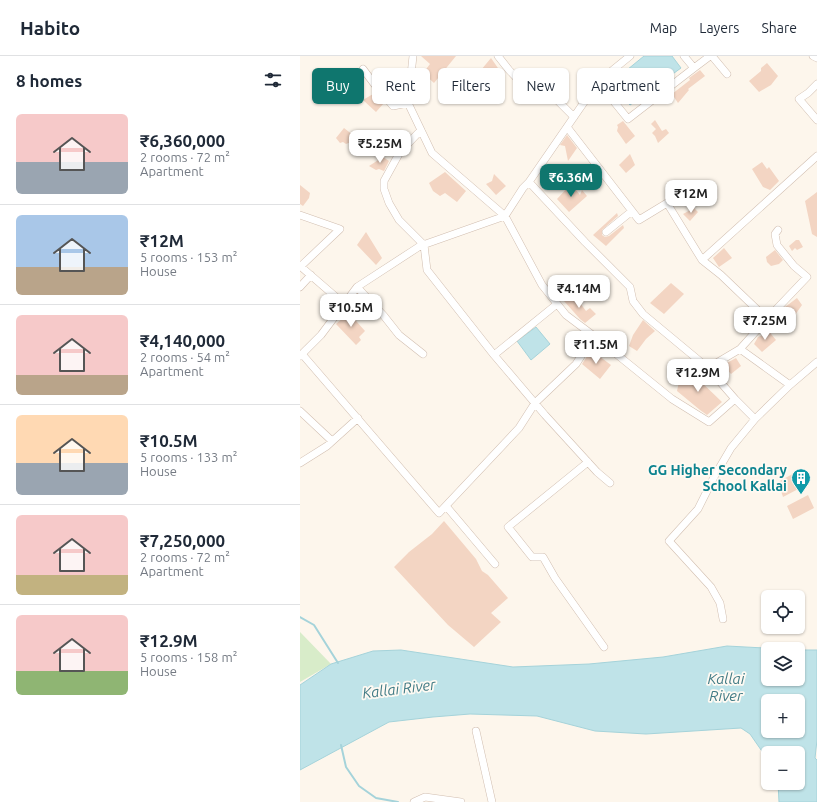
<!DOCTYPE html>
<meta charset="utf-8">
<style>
body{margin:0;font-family:Ubuntu,sans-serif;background:#f2f2f3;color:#1f2937;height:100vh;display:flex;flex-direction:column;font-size:15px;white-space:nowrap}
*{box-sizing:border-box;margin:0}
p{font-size:13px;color:#747a83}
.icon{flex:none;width:22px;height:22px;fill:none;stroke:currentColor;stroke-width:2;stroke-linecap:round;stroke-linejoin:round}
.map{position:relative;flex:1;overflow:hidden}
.sheet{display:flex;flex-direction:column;background:#fff;width:300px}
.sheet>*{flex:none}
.hud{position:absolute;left:12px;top:12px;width:380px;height:36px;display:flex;gap:8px}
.controls{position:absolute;left:461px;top:534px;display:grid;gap:8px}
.controls a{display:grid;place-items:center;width:44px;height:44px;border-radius:6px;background:#fff;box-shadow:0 1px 3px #0004;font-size:20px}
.price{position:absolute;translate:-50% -34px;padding:0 9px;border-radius:8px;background:#fff;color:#222;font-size:13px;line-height:26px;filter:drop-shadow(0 1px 2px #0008)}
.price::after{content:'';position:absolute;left:50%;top:24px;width:12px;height:9px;margin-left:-6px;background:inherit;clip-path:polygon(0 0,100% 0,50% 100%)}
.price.selected{background:#0f766e;color:#fff}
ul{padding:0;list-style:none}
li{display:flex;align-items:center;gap:12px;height:100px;padding:0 16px}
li+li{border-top:1px solid #e0e1e3}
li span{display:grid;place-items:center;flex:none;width:112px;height:80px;border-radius:6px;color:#555}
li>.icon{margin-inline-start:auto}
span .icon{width:48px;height:48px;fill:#fffc;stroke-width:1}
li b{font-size:17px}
h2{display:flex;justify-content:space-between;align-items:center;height:48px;padding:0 16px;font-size:17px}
.chip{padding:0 14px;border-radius:6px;background:#fff;box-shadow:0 1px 3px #0004;font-size:14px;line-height:36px}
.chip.selected{background:#0f766e;color:#fff}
header{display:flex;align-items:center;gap:24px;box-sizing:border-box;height:56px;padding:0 20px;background:#fff;border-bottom:1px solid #e0e1e3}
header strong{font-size:19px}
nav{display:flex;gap:22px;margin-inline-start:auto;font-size:14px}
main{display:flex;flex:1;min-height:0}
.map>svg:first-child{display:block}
.green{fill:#d8ecc9}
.water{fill:#bfe3e8;stroke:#a5d3da;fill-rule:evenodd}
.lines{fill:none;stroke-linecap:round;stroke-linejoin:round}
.stream{stroke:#a5d3da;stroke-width:2}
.building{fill:#f3d5c3}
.minor-casing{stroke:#d1beb0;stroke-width:8}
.minor{stroke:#fff;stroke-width:7}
.labels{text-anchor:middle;stroke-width:3.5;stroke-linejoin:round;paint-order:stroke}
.culture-label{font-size:14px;font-weight:bold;fill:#0d838f;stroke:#fffaf3;text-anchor:end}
.water-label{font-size:15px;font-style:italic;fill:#437c86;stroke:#fffaf3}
</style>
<header>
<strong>Habito</strong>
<nav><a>Map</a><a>Layers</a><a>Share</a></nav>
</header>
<main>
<section class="sheet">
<h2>8 homes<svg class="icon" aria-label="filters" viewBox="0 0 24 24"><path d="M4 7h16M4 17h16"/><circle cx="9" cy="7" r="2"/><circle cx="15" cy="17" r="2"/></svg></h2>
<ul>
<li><span style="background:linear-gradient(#f6c9c9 60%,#9aa5b1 0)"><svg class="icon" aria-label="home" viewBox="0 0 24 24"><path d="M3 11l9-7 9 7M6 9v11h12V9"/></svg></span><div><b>₹6,360,000</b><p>2 rooms · 72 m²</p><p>Apartment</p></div></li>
<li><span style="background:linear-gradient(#a9c7e8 65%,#b9a48a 0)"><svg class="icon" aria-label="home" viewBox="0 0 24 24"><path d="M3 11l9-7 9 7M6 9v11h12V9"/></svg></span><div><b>₹12M</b><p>5 rooms · 153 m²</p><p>House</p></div></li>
<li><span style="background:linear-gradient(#f6c9c9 75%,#b9a48a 0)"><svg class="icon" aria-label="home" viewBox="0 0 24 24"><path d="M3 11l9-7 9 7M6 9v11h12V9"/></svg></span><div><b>₹4,140,000</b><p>2 rooms · 54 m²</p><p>Apartment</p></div></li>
<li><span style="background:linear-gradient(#ffd9b3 60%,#9aa5b1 0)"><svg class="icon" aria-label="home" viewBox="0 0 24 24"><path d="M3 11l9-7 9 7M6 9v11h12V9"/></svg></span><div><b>₹10.5M</b><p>5 rooms · 133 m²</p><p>House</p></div></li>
<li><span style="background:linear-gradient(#f6c9c9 75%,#c2b280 0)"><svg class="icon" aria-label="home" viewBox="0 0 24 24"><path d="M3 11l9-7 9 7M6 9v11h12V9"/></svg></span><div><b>₹7,250,000</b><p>2 rooms · 72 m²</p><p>Apartment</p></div></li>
<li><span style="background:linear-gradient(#f6c9c9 70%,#8fb573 0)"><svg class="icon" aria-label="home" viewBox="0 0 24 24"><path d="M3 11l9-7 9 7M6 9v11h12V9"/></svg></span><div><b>₹12.9M</b><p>5 rooms · 158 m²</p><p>House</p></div></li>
</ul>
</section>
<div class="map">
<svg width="517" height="746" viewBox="0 0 517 746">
<rect width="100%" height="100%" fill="#fdf6ec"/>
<!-- green -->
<path class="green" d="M0,576L31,608L0,626Z"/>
<!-- water -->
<path class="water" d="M344,0H372L381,12L330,49L311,27Z
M236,271L250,288L231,304L217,285Z
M427,590L483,593H468V623H498V594H517V684L515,702L517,704V746H479L478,727H498V697H468V704L450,678L441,672L346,678L295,675L237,660L170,658L133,661L89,666L0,714V629L31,608L73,595L101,594L213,611L289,608L363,601ZM468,645H498V675H468Z"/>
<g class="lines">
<!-- stream -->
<path class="stream" d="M0,561L14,569L38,607
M41,689L46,711L59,730L76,742L98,746"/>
</g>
<!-- building -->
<path class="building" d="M121,0H156L134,27L123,17L130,8Z
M191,2L200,15L186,29L177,26L181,14Z
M467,7L478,20L471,29L459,36L449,25L461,15V12Z
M400,14L405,20L388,33L389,34L378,47L372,38L390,24L389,22Z
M74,36L84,47L76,56L63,44L73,38Z
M355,64L362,75L366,73L369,77L358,87L355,80L352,77L356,73L351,68Z
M323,65L335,80L326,88L317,75L318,71L317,69Z
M44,72L53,79L59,75L69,80L75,88L68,96L58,95V92L51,86L46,88L43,86L40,87L36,82Z
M267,79L277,92L268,105L265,90L260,89Z
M330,98L335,109L326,117L319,109Z
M83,101L89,105L84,115L79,113L76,114L69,110Z
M462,106L467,113L469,111L479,125L470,134L463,131L452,113Z
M145,116L166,135L157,146L145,137L140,140L133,135L129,127Z
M194,118L206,130L196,139L186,128L192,125Z
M271,128L280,139L282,134L287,140L269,156L257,143Z
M0,129L10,137L9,142L3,150L0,148Z
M517,136V181L512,178L505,145Z
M394,152L398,156L390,165L383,158Z
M317,157L318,160L302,174V179L305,181L309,180L323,169L324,172L306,190L293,179Z
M66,176L82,202L76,209L57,189Z
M496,184H499L503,191L497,194L495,192L492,195L489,190Z
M424,192L432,202L419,211L413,202Z
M475,194L483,204L479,208L471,210L467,206L466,201Z
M371,227L384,238L364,258L350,247Z
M272,236L286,255L290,252L296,258L285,267L280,263L264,245Z
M497,242L502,249L495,259L485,251Z
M49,257L65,275L59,281L61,284L56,289L36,268Z
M343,264L355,275L346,283L337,295L329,290L333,279Z
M467,273L476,284L462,296L454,288L458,281L463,279Z
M291,294L311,309L300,323L282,308Z
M436,302L441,310L431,318L423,309Z
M395,311L396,321L422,346L407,359L400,354L377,335L379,326Z
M498,415L504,430L483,441L478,426Z
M508,439L514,452L493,463L487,450Z
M144,465L176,503L182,515L188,519L208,542L191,557L201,566L174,591L148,569L94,511L109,496L132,478Z"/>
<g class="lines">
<defs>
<path id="minor" d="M113,0L108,47L132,97L205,160L242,229L266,259L294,280L372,343L409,366L435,343L455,363L490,329L517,306
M198,0L209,14L229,35L244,38L257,44L274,61
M330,0L298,26L229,126L285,186L330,231L333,245L343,258L408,312L435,343
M384,0L394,12L410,0
M412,0L427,18
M513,0L517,2
M63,13L75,29L93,50L108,47
M298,26L328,63L394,12
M517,28L508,37L499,43L517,64
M267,71L339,164L367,147L402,204L421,219L467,263L440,293L490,329
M121,74L100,96L84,125V133L89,147L99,164L124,189L127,214L194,299
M0,159L40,173L1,210
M306,176L332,155
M402,204L517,100
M0,210L44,248
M0,231L11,219
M57,231L84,260L99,279L123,298
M257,248L194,299L245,359L297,416L310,427
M467,263L507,221L494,210L477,189L475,178L478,174
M2,298L139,457L219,372L235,347L276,308L294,280
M0,300L21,279L57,231L120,190L205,160L223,132L229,126
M408,312L440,293
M0,355L32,385
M288,406L208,471L232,501H243L255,522L304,591
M0,407L27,390L58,362
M146,450L195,508
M423,563L420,547L411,531L369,485L398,453L414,421L431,392L455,363
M176,675L192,746
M114,746L125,741L161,746"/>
</defs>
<!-- minor casing -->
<use href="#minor" class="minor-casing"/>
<!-- minor -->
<use href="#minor" class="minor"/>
</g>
<!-- icons -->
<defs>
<symbol id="building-pin" viewBox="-11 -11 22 30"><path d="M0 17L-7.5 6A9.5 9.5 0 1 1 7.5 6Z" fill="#0f9aa8" stroke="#fffaf3"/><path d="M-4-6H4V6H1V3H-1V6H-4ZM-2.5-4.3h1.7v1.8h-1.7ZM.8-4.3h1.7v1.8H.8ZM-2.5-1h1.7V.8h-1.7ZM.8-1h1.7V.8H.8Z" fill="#fff"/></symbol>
</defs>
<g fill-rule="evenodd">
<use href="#building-pin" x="490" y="411" width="22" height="30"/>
</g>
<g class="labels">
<!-- culture labels -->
<g class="culture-label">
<text x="487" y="419">GG Higher Secondary<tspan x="487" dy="16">School Kallai</tspan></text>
</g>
<!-- water labels -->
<g class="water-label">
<text x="426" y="628">Kallai<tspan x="426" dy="17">River</tspan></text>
<text transform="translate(99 633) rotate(-7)" y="5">Kallai River</text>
</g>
</g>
</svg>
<div class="controls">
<a><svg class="icon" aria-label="locate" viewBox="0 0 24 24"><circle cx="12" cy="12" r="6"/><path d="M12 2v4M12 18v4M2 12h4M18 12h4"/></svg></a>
<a><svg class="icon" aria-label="layers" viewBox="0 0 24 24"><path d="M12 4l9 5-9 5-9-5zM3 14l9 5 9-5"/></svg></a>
<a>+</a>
<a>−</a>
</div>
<b class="price" style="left:80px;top:108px">₹5.25M</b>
<b class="price selected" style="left:271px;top:142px">₹6.36M</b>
<b class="price" style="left:391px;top:158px">₹12M</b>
<b class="price" style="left:279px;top:253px">₹4.14M</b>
<b class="price" style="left:51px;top:272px">₹10.5M</b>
<b class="price" style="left:465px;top:285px">₹7.25M</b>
<b class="price" style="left:296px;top:309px">₹11.5M</b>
<b class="price" style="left:398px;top:337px">₹12.9M</b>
<div class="hud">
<a class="chip selected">Buy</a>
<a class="chip">Rent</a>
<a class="chip">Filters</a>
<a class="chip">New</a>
<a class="chip">Apartment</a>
</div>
</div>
</main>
